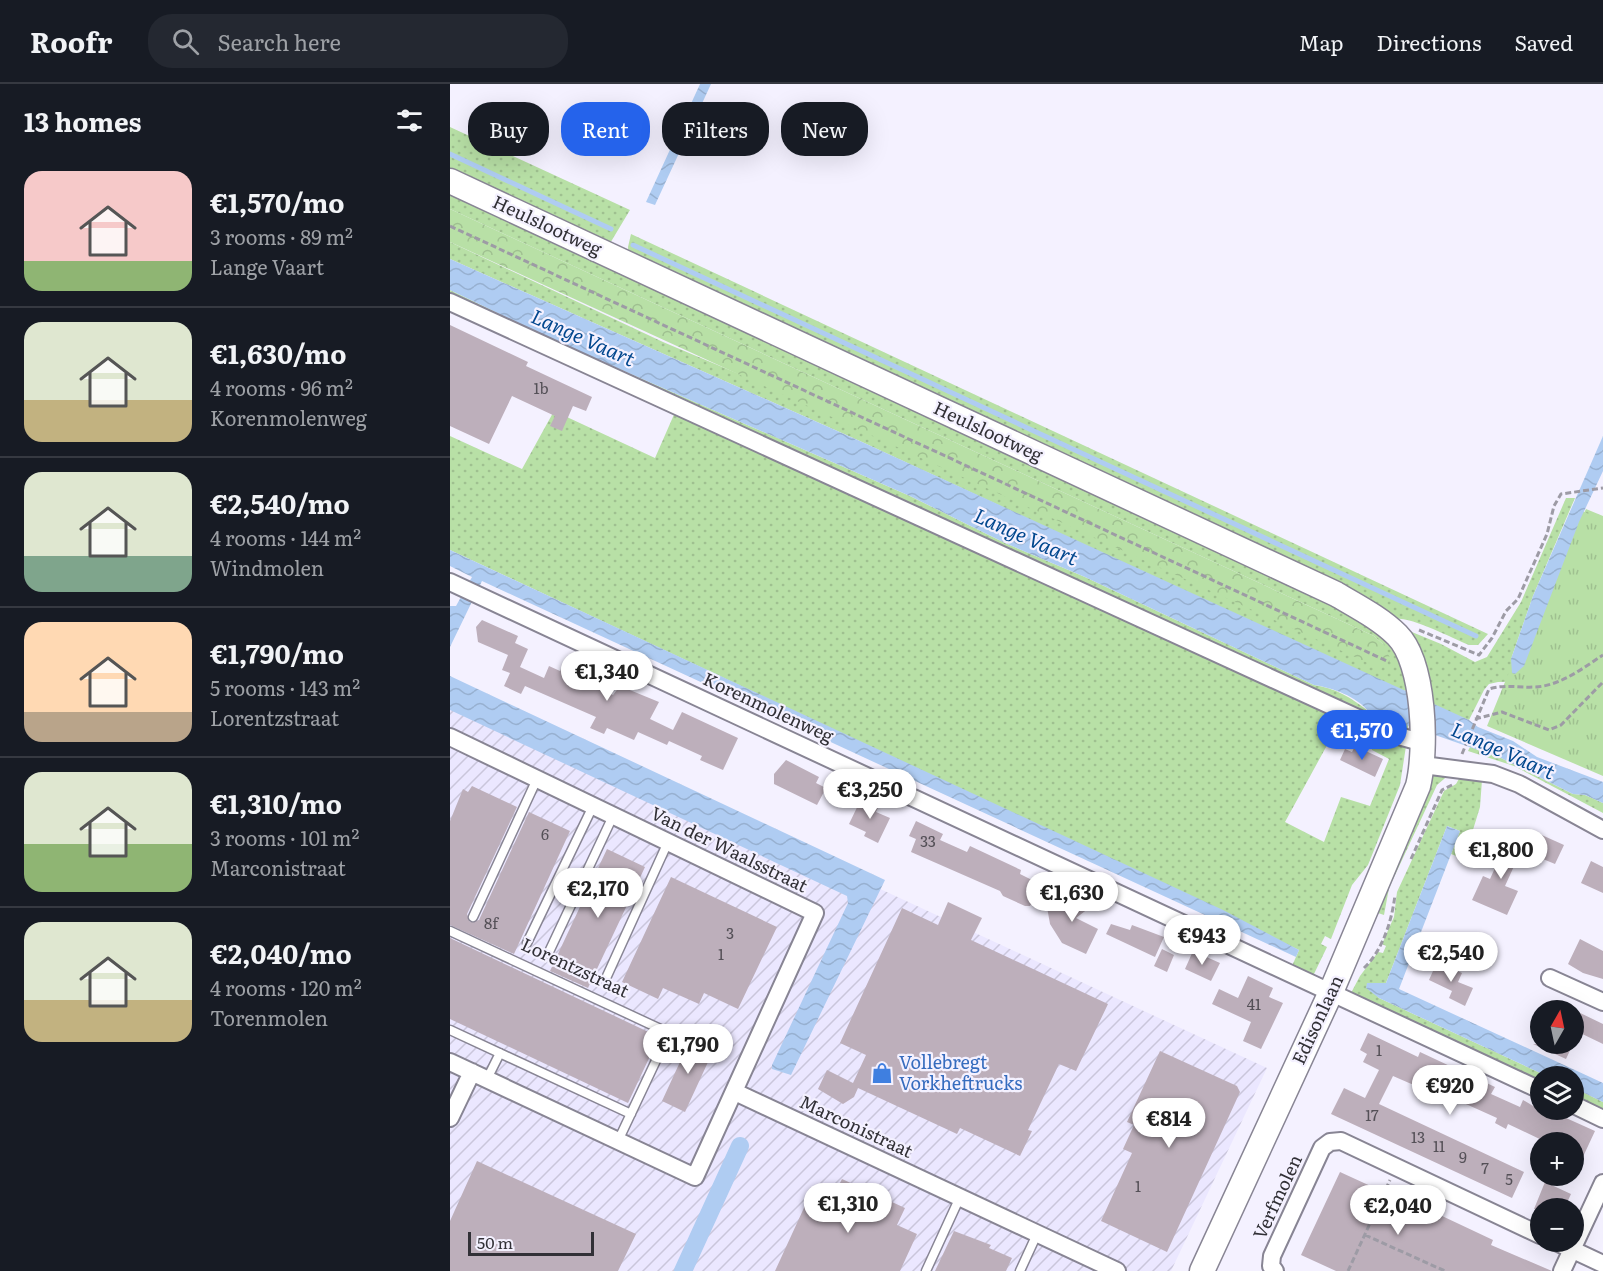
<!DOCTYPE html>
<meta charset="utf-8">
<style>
body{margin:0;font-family:Literata,serif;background:#242831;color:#f1f3f6;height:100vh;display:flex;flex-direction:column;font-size:22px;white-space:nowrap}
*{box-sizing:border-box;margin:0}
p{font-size:20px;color:#9ea1a6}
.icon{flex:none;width:33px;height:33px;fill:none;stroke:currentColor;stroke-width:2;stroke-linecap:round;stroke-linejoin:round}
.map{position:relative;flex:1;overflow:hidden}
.details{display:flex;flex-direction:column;background:#171b24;width:450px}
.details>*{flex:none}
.hud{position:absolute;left:18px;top:18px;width:570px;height:54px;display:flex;gap:12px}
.needle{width:39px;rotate:9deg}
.controls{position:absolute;left:1080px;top:916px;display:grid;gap:12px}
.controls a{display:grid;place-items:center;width:54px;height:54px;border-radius:50%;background:#171b24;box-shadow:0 6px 24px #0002;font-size:30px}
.scale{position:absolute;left:18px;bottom:15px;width:126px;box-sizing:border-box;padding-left:6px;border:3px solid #313036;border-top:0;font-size:16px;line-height:21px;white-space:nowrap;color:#313036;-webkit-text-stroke:4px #f4f1ff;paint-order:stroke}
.price{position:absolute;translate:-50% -51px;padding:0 14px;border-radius:21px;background:#fff;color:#222;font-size:20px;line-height:39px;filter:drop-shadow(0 2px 3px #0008)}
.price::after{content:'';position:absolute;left:50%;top:36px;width:18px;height:14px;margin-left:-9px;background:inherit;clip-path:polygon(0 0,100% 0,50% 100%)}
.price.current{background:#2563eb;color:#fff}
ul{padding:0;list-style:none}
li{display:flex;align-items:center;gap:18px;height:150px;padding:0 24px}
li+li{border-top:2px solid #363941}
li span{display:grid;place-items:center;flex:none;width:168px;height:120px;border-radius:18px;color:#555}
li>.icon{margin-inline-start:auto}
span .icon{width:72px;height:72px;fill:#fffc;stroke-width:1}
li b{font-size:26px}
h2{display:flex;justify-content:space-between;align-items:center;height:72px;padding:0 24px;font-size:26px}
.tag{padding:0 21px;border-radius:24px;background:#171b24;box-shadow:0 6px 24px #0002;font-size:21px;line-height:54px}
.tag.current{background:#2563eb;color:#fff}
header{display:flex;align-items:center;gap:36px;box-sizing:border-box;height:84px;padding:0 30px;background:#171b24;border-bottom:2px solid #363941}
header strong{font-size:28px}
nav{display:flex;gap:33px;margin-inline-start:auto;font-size:21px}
.search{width:420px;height:54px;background:#242831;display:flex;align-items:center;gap:15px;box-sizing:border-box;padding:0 21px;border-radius:24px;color:#9ea1a6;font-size:22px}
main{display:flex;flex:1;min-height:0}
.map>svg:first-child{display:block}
.industrial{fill:url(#industrial-furrows)}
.grass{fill:url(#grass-dots)}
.forest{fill:url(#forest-crowns)}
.park{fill:url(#park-tufts)}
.water{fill:url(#water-waves)}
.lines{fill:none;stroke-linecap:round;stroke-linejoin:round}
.stream{stroke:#afccf2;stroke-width:5}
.canal{stroke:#afccf2;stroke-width:18}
.building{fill:#bdafbb}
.lane-casing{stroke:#888594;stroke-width:11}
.street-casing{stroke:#888594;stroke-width:20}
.secondary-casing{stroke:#888594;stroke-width:27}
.path{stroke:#9d9ba5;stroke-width:3;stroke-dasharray:6 3;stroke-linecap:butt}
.lane{stroke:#fff;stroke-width:8}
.street{stroke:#fff;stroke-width:16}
.secondary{stroke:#fff;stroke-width:24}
.labels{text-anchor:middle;stroke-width:4.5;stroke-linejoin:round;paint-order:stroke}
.number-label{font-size:15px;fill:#545057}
.street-label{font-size:18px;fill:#313036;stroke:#f4f1ff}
.shop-label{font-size:18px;fill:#366cbe;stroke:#f4f1ff;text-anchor:start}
.water-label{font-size:20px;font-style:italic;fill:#02478e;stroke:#f4f1ff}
</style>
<header>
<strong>Roofr</strong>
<div class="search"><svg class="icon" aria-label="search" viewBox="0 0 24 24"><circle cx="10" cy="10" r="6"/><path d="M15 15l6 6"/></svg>Search here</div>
<nav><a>Map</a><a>Directions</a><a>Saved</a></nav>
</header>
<main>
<section class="details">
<h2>13 homes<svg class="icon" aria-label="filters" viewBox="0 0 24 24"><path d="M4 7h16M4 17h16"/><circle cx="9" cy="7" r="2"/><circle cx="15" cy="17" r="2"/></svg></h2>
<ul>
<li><span style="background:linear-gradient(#f6c9c9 75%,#8fb573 0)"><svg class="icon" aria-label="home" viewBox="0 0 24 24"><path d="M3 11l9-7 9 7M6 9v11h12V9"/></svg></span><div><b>€1,570/mo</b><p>3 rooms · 89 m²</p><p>Lange Vaart</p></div></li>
<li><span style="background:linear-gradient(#dfe7d0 65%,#c2b280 0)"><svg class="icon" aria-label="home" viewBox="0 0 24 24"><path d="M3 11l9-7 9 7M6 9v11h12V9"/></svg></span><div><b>€1,630/mo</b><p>4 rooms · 96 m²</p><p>Korenmolenweg</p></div></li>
<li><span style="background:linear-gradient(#dfe7d0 70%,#7fa58c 0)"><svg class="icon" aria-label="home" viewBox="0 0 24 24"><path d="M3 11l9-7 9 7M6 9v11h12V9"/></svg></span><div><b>€2,540/mo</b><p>4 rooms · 144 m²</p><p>Windmolen</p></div></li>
<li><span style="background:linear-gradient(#ffd9b3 75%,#b9a48a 0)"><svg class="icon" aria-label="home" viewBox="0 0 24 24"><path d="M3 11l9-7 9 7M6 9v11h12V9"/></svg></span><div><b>€1,790/mo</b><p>5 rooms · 143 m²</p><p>Lorentzstraat</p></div></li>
<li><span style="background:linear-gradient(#dfe7d0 60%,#8fb573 0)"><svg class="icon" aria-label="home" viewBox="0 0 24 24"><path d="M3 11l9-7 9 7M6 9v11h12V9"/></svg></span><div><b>€1,310/mo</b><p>3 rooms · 101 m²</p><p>Marconistraat</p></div></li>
<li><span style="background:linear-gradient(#dfe7d0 65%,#c2b280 0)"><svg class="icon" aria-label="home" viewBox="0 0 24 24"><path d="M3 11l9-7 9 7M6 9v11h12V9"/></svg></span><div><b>€2,040/mo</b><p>4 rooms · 120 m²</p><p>Torenmolen</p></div></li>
</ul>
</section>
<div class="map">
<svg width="1153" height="1187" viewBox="0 0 1153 1187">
<defs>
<pattern id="industrial-furrows" width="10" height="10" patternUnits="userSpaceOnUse" patternTransform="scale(1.5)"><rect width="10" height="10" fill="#ebe7ff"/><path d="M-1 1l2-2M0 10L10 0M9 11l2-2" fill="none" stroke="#cac6db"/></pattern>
<pattern id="grass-dots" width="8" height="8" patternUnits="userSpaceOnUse" patternTransform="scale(1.5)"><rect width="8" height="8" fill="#b8e0a6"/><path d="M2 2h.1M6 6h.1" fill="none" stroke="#9fc090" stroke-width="1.8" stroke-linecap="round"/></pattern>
<pattern id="forest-crowns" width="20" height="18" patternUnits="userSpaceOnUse" patternTransform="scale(1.5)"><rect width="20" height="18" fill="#b8e0a6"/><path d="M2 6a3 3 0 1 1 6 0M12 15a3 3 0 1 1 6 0" fill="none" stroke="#9fc090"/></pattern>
<pattern id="park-tufts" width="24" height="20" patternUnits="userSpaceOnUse" patternTransform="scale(1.5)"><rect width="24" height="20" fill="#b8e0a6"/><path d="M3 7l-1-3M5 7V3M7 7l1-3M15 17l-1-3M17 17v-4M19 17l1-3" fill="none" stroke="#9fc090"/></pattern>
<pattern id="water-waves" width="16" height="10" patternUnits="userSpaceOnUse" patternTransform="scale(1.5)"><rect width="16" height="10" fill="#afccf2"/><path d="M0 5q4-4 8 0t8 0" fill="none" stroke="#97b0d0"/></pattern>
</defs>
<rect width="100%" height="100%" fill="#f4f1ff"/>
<!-- industrial -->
<path class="industrial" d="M0,606L817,984L721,1187H0Z"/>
<!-- grass -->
<path class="grass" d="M0,43L180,126L159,161L0,87Z
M0,106L892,524C934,554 943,555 960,606L951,607L412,358L0,175V158L213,258L934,561L924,552L0,125Z
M181,150L1038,550L1028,561H1019C999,553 960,531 940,535L179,171L178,163Z
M0,206L110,259L460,412L555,459L635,493L864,601C885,604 902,614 918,627C928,635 946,638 958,641L957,652L0,215Z
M226,326L893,632L835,738L874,758L891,713L920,722L939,675L922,666L915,642L956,662L950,701L918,781L902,801L881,855L875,852L871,860L877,863L863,892L842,882L849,866L447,675L0,466V352L72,385L104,327L205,374Z
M1116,414H1125L1083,512L1061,575L1136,425L1153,432V564L1087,597L1048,598L1039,600L1034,606L1019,636L982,622L957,546L991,560L1025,578L1037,573L1071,518Z
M1020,663L1051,674L1123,710L1135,711L1153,719V729L1064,682L1018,667Z
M987,689H1001L987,701L939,804L934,831L925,828L979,694Z
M1010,693L1032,696L1030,723L1014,775L1001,770L1010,747L997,742L936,899L917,900L929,914L1099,993H1090V998L901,909L910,892L928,868L933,869L936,862L932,860L944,833L947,808L994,707L1006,700Z
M1124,1004L1153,1018V1027L1124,1014Z"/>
<!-- forest -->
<path class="forest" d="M0,125L924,552L934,561L940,574L931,585L0,158Z"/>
<!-- park -->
<path class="park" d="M1126,424L1153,437V692L1037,642Z"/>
<!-- water -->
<path class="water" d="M250,0H261L205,121L196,118Z
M0,175L412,358L1019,636L1028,643L1063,657L1087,673L1153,698V719L1135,711L1123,710L1051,674L919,628C906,612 883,604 864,601L635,493L555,459L460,412L110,259L0,206Z
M1153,352V387L1129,438L1074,582L1065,590L1062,589L1061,575L1083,512Z
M0,466L773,826L849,866L846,873L32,497L0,563V522H6L22,493L0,482Z
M0,592L435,796L341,991L322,985V981L398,819L397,812L0,626Z
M997,742L1010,747L949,905L1153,999V1018L1124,1004V993H1099L929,914L916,904L917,899H936Z"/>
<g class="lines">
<!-- stream -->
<path class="stream" d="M0,70L161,145
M183,161L1026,552"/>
<!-- canal -->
<path class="canal" d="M233,1187L290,1062"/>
</g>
<!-- building -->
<path class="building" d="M0,241L78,278L76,282L142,313L136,327L123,322L112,347L100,342L105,332L62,312L39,360L0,342Z
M32,536L68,552L65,559L78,565L70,583L94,594L99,582L110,587L116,575L137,585L131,596L163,611L170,602L209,618L200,635L223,646L232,628L288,654L273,686L250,676L252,672L219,657L217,661L188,648L184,656L157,644L154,650L140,644L146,633L75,602L71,610L54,602L60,589L52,586L58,571L28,558L26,543Z
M905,662L933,675L925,693L890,676L895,665L902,668Z
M336,676L369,693L366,699L376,704L367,721L324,700V690Z
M22,702L67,723L17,830L20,838L29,836L79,728L120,747L64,870L0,841V737L13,705L18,708Z
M412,713L429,721L426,728L440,734L428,759L414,752L416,748L399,740Z
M466,737L493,750L490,756L517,768L520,762L571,786L570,790L584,797L580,807L586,810L580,822H575L553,812L550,807L461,768L466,755L459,752Z
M1085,748L1114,761L1105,780L1076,768Z
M1060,751L1075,758L1055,802L1068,807L1057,831L1022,816L1033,792L1040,795Z
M157,765L195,783L138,904L100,887Z
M1141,777L1153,783V809L1131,799Z
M221,793L327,843L288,925L254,909L249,920L213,904L208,915L172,898Z
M623,811L630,813L643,821L626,834L648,845L636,870L612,859L600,840L597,823L613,813Z
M498,818L532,834L521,856L658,920L626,987L609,980L578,1046L582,1047L570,1072L510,1044L507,1050L408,1004L404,1013L393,1020L368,1005L377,986L403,999L416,971L390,959L452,824L488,841Z
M661,840L680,846L682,841L714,853L705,873L656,850Z
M0,854L209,953L178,1019L0,935Z
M1130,855L1153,867V895L1133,889L1118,880Z
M712,865L724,871L717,888L704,882Z
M743,867L770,879L761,897L735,885Z
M987,878L1012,889L1008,898L1023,904L1015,922L999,914L1002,907L979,896Z
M798,892L823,904L819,913L833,919L811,965L793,957L801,938L762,920L769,905L788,914Z
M1124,926L1153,940V960L1124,946Z
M918,949L968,973L970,968L1002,983L999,990L1023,1001L1026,994L1045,1003L1041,1010L1070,1023L1073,1016L1090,1026L1116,1034L1145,1047L1124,1092V1059H1098L1058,1040L1056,1045L1045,1039L1047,1034L1007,1016L1005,1019L943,992L929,1020L1074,1088L1062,1114L881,1030L894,1004L915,1014L929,986L913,978L917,970L910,966Z
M241,954L264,965L235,1028L212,1017Z
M1083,960H1123L1116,975Z
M710,967L787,1002L790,1008L717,1168L651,1137L682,1069L673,1065L684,1041L677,1038Z
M27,1077L186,1150L168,1187H0V1137Z
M890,1088L938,1110L939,1107L1043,1156L1041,1161L1102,1187H886L851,1171Z
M392,1095L455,1124L447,1141L467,1150L450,1187H325L364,1102L384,1111Z
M1095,1098L1121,1110L1114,1125H1084Z
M504,1147L541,1161L539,1164L562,1174L556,1187H485Z"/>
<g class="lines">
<defs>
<path id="lane" d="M23,833L87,695
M0,847L219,949L168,1057
M77,859L143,722
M98,870L163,732
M157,892L218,758
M0,946L181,1030
M37,995L50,969
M476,1187L510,1113
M570,1187L587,1150"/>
<path id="street" d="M0,218L945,651L974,659
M0,498L1090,1006
M0,653L365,829L245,1093L0,978
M973,681L1043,690L1069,700L1153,746
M1100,894L1153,918
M285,1008L667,1187
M1124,1021L1153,1035
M0,1034L22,988
M1106,1158L1153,1180
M825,1187L821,1182L822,1172L872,1064L880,1058L891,1057L1090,1151
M1112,1187L1153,1099"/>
<path id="secondary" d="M0,97L886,510C906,522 930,534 947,551C975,579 977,666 968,702L881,908L752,1187"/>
</defs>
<!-- lane casing -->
<use href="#lane" class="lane-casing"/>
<!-- street casing -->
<use href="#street" class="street-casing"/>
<!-- secondary casing -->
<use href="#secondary" class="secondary-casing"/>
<!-- path -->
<path class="path" d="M0,142L939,578
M969,546L1029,571L1042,554L1056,527L1068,515L1097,450L1104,422L1111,410L1153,404
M1025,635L1052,628L1099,646L1111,641L1153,598
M1012,670L1039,605C1055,600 1069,604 1085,603C1110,602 1133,584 1153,571
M961,775L992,706L1002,701
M914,884C933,866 942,836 945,811
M915,1151L995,1187
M898,1187L940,1096"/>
<!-- lane -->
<use href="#lane" class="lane"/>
<!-- street -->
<use href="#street" class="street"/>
<!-- secondary -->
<use href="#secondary" class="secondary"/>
</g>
<!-- icons -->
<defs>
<symbol id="shop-bare" viewBox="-9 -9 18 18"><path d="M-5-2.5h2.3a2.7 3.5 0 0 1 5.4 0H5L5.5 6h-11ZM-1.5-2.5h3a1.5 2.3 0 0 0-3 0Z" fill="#3f7fe0" stroke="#f4f1ff" stroke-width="2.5" paint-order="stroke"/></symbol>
</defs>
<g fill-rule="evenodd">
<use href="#shop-bare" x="417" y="974" width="30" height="30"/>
</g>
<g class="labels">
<!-- number labels -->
<g class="number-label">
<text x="91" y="310">1b</text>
<text x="95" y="756">6</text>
<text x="478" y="763">33</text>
<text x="41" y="845">8f</text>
<text x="280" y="855">3</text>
<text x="271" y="876">1</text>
<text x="804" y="926">41</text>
<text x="929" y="972">1</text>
<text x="922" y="1037">17</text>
<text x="968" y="1059">13</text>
<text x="989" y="1068">11</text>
<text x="1013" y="1079">9</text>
<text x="1035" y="1090">7</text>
<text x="1059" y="1101">5</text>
<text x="688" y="1108">1</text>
</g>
<!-- street labels -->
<g class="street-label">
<text transform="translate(97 142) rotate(25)" y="6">Heulslootweg</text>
<text transform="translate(538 348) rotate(25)" y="6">Heulslootweg</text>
<text transform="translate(318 624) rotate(25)" y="6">Korenmolenweg</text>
<text transform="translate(279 766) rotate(26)" y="6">Van der Waalsstraat</text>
<text transform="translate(125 884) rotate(25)" y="6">Lorentzstraat</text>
<text transform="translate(868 936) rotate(-65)" y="6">Edisonlaan</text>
<text transform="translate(406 1043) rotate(25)" y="6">Marconistraat</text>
<text transform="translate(828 1113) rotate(-65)" y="6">Verfmolen</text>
</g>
<!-- shop labels -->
<g class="shop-label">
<text x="449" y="985">Vollebregt<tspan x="449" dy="21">Vorkheftrucks</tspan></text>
</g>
<!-- water labels -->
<g class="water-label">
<text transform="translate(133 254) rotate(24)" y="7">Lange Vaart</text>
<text transform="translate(576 453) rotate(24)" y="7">Lange Vaart</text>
<text transform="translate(1053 667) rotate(24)" y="7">Lange Vaart</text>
</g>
</g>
</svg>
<div class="controls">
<a><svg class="needle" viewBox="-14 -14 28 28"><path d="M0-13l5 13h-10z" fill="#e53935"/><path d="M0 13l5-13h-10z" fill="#9ea1a6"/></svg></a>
<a><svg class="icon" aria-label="layers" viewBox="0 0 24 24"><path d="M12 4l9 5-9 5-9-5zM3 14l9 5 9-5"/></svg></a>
<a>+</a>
<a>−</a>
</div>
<div class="scale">50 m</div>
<b class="price" style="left:157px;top:618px">€1,340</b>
<b class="price current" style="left:912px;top:677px">€1,570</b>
<b class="price" style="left:420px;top:736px">€3,250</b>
<b class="price" style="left:1051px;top:796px">€1,800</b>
<b class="price" style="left:148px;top:835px">€2,170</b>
<b class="price" style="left:622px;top:839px">€1,630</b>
<b class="price" style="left:752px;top:882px">€943</b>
<b class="price" style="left:1001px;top:899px">€2,540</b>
<b class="price" style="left:238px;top:991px">€1,790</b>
<b class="price" style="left:1000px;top:1032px">€920</b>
<b class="price" style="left:719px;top:1065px">€814</b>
<b class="price" style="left:398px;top:1150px">€1,310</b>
<b class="price" style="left:948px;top:1152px">€2,040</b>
<div class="hud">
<a class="tag">Buy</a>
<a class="tag current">Rent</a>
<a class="tag">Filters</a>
<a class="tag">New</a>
</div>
</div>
</main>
